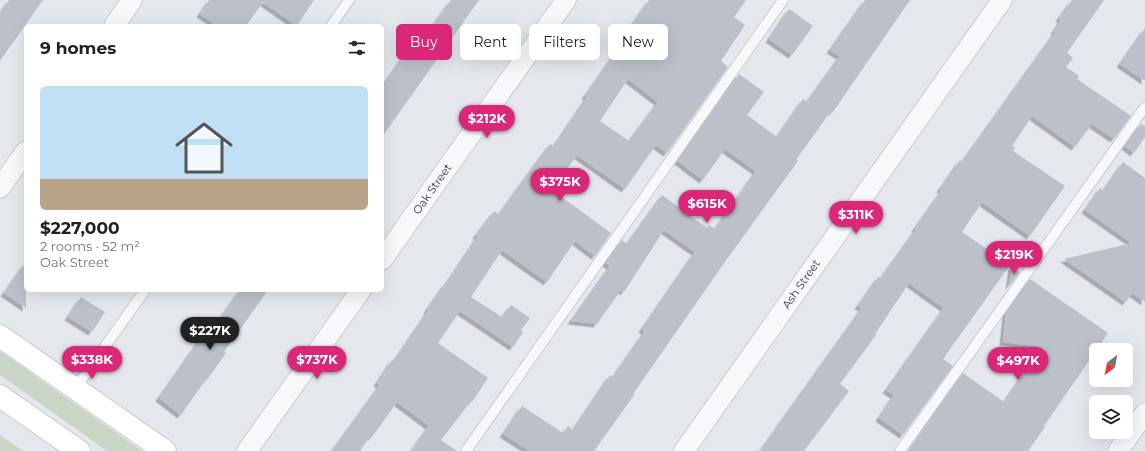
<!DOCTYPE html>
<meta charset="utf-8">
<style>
body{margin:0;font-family:Montserrat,sans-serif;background:#f2f2f2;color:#202124;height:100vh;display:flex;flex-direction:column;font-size:15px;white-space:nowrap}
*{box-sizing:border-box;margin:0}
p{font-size:13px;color:#757577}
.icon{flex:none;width:22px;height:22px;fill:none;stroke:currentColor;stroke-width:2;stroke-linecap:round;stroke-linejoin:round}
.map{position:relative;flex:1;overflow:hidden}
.panel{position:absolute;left:24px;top:24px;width:360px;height:268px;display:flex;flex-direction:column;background:#fff;border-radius:6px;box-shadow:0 4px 16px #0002}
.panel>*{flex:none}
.top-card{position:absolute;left:396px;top:24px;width:380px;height:36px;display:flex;gap:8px}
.needle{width:26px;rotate:212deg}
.fabs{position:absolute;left:1089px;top:343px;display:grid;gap:8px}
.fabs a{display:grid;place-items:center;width:44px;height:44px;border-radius:6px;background:#fff;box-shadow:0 4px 16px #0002;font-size:20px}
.price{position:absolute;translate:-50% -34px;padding:0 9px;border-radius:14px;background:#db2777;color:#fff;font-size:13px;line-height:26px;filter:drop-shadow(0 1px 2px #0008)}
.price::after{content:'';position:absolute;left:50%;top:24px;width:12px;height:9px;margin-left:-6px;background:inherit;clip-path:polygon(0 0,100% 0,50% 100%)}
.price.on{background:#222;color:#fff}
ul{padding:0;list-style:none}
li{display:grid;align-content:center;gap:8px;height:212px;padding:0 16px}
li span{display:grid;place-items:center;height:124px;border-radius:6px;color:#555}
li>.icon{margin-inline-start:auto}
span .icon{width:72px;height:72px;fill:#fffc;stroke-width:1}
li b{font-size:17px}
h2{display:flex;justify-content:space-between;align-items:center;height:48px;padding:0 16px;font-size:17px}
.chip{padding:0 14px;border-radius:6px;background:#fff;box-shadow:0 4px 16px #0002;font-size:14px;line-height:36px}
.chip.on{background:#db2777;color:#fff}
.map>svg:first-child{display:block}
.green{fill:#c9d6c5}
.building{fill:#bbc0ca;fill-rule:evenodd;filter:url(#shadow)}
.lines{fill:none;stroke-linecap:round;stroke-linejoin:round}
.lane-casing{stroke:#a9aeb7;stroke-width:11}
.street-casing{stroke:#a9aeb7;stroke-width:21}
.secondary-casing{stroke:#a9aeb7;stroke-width:23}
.lane{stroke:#f7f8fa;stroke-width:10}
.street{stroke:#f7f8fa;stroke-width:20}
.secondary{stroke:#fff;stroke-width:22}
.labels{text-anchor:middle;stroke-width:3;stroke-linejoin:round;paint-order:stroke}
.street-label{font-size:11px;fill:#2b3445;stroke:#f4f6f9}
</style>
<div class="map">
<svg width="1145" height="451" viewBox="0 0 1145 451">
<defs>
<filter id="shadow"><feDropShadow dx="-3.5" dy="3.5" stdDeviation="0" flood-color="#0004"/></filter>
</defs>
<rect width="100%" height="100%" fill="#e4e7ec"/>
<!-- green -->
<path class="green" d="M0,351L142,451H107L0,375Z
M0,435L23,451H0Z"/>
<!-- building -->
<path class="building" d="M9,0H43L0,61V13Z
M209,0H314L297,26L263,2L246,26H218L200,14Z
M451,0H479L382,137V87L408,49L413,53Z
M649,0H746L734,17L745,25L721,61L728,67L667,153L656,145L625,189L577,155L552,190L611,233L595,256L575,241L547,282L502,250L471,297L502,317L511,305L530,318L521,330L523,332L513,347L460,311L438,343L488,378L472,402L471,401L441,440L457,451H411L429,426L397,402L372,437L370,436L360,451H332L380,385L377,383L392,360L394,361L428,311L427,310L445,283L446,284L478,236L476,235L494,211L499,214L550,144L554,146L587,97L585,96L633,27L631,26ZM628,79L658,102L629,141L600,121Z
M865,0H910L833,112L831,111L796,160L798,161L779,187L722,266L633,394L634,395L594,451H530L503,434L522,406L563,433L568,426L573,430L610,375L613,377L645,331L642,329L695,252L664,230L624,292L621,290L597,324L571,321L610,266L606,263L622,240L627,244L662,195L707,228L709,225L715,229L756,171L725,149L703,180L678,161L739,74L764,92L747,115L777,137L803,99L807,102L840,56L830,50Z
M1072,0H1104L1067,53L1073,58L1066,67L1079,76L1077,79L1131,116L1114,139L1092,124L1075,147L1032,116L1012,146L1015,148L1013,151L1065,186L1030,236L982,202L962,232L1010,265L943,359L953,366L903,435L879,418L894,395L886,390L944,308L909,283L875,334L876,335L840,384L849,391L804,451H760L862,308L858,306L878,277L881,278L916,229L915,228L942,190L940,189L960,160L962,162L1055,32L1054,31L1061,20L1059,18Z
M789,9L813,26L792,55L769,39Z
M1145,28V81L1120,64Z
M1141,124L1145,126V137L1134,153L1125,146Z
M1123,162L1145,178V302L1132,293L1126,302L1064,259L1132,243L1085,210L1100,188L1103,191Z
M26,262V308L4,293Z
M1012,266L1020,272L1009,286Z
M1030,279L1108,333L1044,426L1045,427L1028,451H909L963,373L1004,402L1019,380L1043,347L1003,342L1006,313Z
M240,290H268L224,352L226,353L207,380L206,379L181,415L159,398L202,336L206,339Z
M81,297L105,312L92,332L68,317Z"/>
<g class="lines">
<defs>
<path id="lane" d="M331,26L349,0
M75,389L145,290
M466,451L783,0
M900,451L1145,107"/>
<path id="street" d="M114,26L132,0
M0,188L26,151
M382,260L566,0
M247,451L361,290
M684,451L1002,0
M1118,451L1145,413"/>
<path id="secondary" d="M0,336L165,451
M0,396L79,451"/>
</defs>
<!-- lane casing -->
<use href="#lane" class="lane-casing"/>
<!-- street casing -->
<use href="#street" class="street-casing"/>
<!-- secondary casing -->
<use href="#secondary" class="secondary-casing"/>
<!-- lane -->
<use href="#lane" class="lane"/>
<!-- street -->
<use href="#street" class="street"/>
<!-- secondary -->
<use href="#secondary" class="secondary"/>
</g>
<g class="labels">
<!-- street labels -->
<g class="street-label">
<text transform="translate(432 189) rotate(-55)" y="4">Oak Street</text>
<text transform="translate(801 284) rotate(-55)" y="4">Ash Street</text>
</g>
</g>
</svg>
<div class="fabs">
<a><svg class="needle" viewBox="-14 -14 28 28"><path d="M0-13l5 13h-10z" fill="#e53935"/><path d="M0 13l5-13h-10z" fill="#757577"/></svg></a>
<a><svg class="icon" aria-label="layers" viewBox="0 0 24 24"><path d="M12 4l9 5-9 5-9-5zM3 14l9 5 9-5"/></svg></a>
</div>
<b class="price" style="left:487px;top:139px">$212K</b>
<b class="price" style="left:560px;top:202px">$375K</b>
<b class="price" style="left:707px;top:224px">$615K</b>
<b class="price" style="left:856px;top:235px">$311K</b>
<b class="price" style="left:1014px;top:275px">$219K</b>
<b class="price on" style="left:210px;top:351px">$227K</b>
<b class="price" style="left:92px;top:380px">$338K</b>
<b class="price" style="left:317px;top:380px">$737K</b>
<b class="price" style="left:1018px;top:381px">$497K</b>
<div class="top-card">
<a class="chip on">Buy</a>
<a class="chip">Rent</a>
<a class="chip">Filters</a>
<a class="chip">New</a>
</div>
<section class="panel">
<h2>9 homes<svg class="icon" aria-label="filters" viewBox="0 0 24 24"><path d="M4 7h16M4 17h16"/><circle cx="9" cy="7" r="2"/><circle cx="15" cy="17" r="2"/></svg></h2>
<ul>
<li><span style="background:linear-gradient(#bfe0f5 75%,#b9a48a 0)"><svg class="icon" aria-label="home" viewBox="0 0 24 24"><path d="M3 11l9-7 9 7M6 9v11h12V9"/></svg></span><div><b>$227,000</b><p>2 rooms · 52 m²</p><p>Oak Street</p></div></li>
</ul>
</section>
</div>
